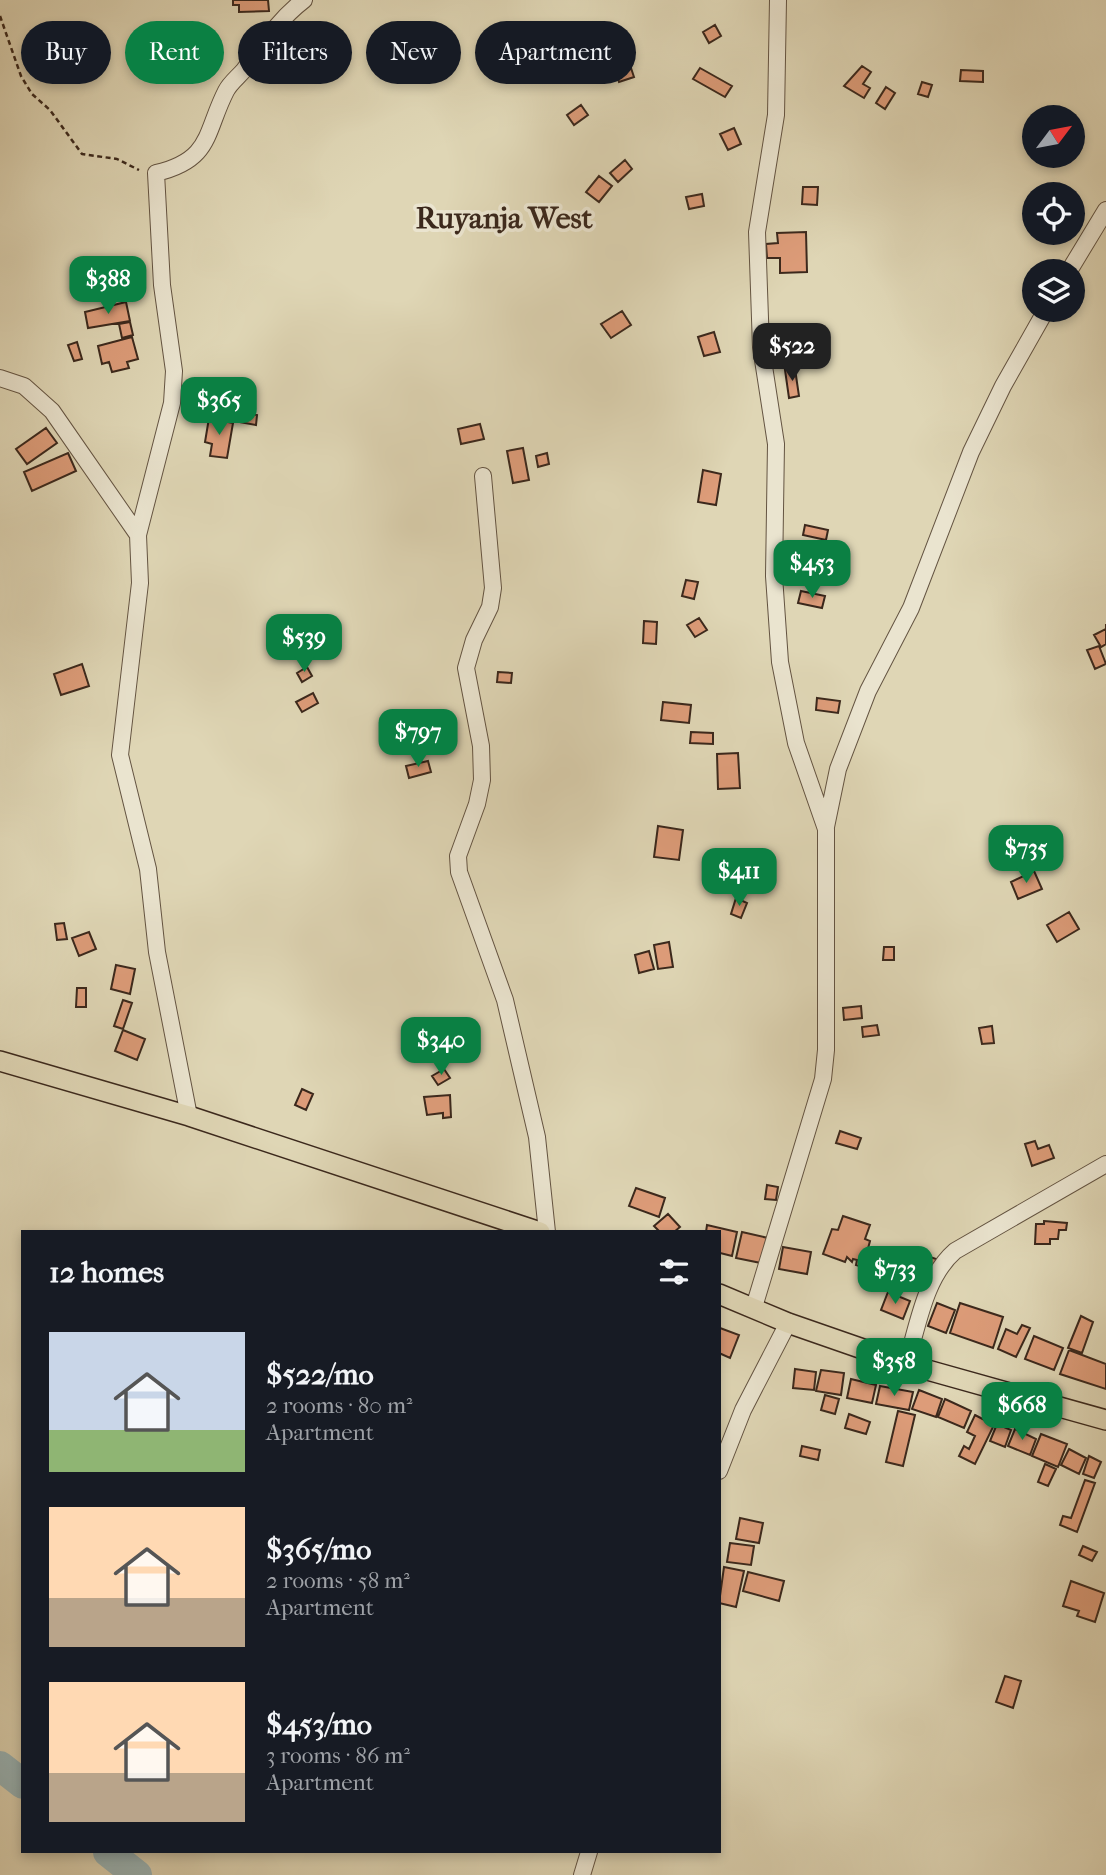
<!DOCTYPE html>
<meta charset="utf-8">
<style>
body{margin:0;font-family:"IM FELL French Canon",serif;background:#20242c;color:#f1f3f6;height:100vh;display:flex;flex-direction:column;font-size:26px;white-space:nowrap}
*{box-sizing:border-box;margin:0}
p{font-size:23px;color:#9ea1a6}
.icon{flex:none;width:38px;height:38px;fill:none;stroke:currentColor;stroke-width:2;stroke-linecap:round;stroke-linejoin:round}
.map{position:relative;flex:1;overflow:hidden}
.panel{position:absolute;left:21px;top:1230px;width:700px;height:623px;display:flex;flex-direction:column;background:#171b24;border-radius:0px;box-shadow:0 4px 10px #0003}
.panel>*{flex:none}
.banner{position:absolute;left:21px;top:21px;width:700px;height:63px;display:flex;gap:14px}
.needle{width:46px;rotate:58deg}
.fabs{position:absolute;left:1022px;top:105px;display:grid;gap:14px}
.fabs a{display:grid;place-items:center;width:63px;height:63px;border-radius:50%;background:#171b24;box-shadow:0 4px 10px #0003;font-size:35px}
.price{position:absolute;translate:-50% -60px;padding:0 16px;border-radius:14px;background:#0b8043;color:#fff;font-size:23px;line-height:46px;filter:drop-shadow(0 2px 4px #0008)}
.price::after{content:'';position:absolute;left:50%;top:42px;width:21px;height:16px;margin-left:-10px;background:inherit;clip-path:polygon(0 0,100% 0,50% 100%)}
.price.current{background:#222;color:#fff}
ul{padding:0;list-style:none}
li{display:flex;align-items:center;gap:21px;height:175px;padding:0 28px}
li span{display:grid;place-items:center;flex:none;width:196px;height:140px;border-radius:0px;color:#555}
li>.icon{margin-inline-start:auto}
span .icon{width:84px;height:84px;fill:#fffc;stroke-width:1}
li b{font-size:30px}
h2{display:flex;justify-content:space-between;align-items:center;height:84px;padding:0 28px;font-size:30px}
.pill{padding:0 24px;border-radius:32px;background:#171b24;box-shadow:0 4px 10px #0003;font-size:24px;line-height:63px}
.pill.current{background:#0b8043;color:#fff}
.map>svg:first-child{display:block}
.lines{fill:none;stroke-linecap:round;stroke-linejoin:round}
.river{stroke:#99b6b9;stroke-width:30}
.building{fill:#dd9c79;stroke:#3b281c;stroke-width:2}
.minor-casing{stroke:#645442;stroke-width:18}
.major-casing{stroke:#3b281c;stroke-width:22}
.path{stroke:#3b281c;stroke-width:2.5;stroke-dasharray:5 3.5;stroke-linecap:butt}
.minor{stroke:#eae4cf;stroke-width:16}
.major{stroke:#dfd6b5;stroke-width:19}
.labels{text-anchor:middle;stroke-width:7;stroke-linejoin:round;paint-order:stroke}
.quarter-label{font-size:30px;font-weight:bold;fill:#3b281c;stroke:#eae4cf}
</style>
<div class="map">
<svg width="1106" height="1875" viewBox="0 0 1106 1875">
<rect width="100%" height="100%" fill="#dfd6b5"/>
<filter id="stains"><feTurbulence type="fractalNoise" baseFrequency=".00286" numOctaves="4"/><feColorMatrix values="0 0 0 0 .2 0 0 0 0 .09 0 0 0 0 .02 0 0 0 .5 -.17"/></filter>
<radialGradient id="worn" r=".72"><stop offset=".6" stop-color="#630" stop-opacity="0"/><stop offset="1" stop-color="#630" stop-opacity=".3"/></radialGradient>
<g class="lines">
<!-- river -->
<path class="river" d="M0,1766L23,1784
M108,1852L137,1875"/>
</g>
<!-- building -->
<path class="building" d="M233,0H268L269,11L239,12V5H233Z
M715,25L721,36L709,43L703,32Z
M862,66L871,72L863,84L870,88L864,98L844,86Z
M631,68L634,77L619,82L616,73Z
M700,68L732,86L725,97L693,79Z
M961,70L983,71V82L960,81Z
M922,82L932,85L928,97L918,94Z
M886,87L895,93L885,109L876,103Z
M581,105L588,115L574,125L567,115Z
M734,128L741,144L728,150L720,134Z
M625,160L632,169L618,182L610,173Z
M599,176L612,186L599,202L586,192Z
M803,187H818L817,205L802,204Z
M702,194L704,206L689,209L686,197Z
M806,232L807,272L780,273V258H767L766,244L778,243L777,233Z
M126,302L130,321L88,328L85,312Z
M622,311L631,325L611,338L601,324Z
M130,322L133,335L122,338L119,324Z
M714,332L720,352L704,356L698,337Z
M132,337L138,359L127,362L129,368L112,372L109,362L102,364L98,346Z
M77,342L82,359L74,361L68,345Z
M795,369L799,396L789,398L785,370Z
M240,412L257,415L256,425L239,422Z
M209,418L233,423L227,458L210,456L212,444L205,442Z
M480,424L484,439L461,444L458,429Z
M46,428L57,443L27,464L16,449Z
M523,448L529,480L513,483L507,451Z
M68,453L76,471L32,491L24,472Z
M547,453L549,464L538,467L536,456Z
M703,470L721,474L716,505L698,502Z
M805,525L828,530L826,540L803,535Z
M686,580L698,582L694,599L682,596Z
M801,591L825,596L822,608L798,603Z
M699,618L707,630L695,637L687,625Z
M644,621L657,622L656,644L643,643Z
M1106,624V644L1101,647L1094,635L1106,629Z
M1099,646L1106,664L1095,669L1087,650Z
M82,664L89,686L61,695L54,674Z
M307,667L312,676L302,682L297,673Z
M498,672L512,673L511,683L497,682Z
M313,693L318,703L302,712L296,702Z
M817,698L840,701L838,713L816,710Z
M663,702L691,705L689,723L661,720Z
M691,732L713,733V744L690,743Z
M738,753L740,788L718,789L717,754Z
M428,761L431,772L409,778L406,766Z
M658,826L683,830L679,860L654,857Z
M1034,871L1042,889L1018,899L1011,882Z
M736,898L747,903L741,918L731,914Z
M1069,912L1079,929L1057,942L1047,925Z
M64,923L67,939L57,940L55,924Z
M89,932L96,949L79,956L72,938Z
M669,942L673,967L658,969L654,945Z
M884,947H894V960H883Z
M649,951L654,969L639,973L635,955Z
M116,965L135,969L130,994L111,989Z
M77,988H86V1007H76Z
M123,1000L132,1003L123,1029L114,1026Z
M861,1006L862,1018L844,1020L843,1008Z
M877,1025L879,1035L863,1037L862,1027Z
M992,1026L994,1043L982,1044L979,1028Z
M123,1030L145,1039L137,1060L115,1051Z
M444,1069L450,1078L438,1085L432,1076Z
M302,1089L313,1094L306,1110L295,1105Z
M450,1095L451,1117L443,1118V1113L427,1115L424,1097Z
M840,1131L861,1138L857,1149L836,1143Z
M1035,1141L1038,1149L1049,1145L1054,1158L1032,1166L1025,1144Z
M767,1185L778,1187L776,1200L765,1199Z
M636,1188L665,1198L659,1217L629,1206Z
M668,1214L680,1227L674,1232H660L654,1226Z
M843,1216L870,1225L865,1239L870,1241L863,1267L856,1265L857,1260L853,1259L852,1262L847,1257L845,1262L823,1254L832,1229L838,1230Z
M1044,1221L1067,1223L1066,1230H1059L1058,1239H1050V1244H1035L1036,1224H1044Z
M707,1225L737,1232L732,1256L720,1253L719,1232H706Z
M742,1232L768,1238L761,1263L736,1258Z
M783,1247L811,1252L807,1274L779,1269Z
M919,1253L939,1260L932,1281L912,1274Z
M897,1266L910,1271L903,1290L890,1286Z
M888,1292L910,1301L903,1319L881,1310Z
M937,1303L955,1310L946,1333L928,1326Z
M960,1303L1003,1317L993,1348L950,1333Z
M1081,1316L1093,1322L1082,1353L1068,1348Z
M1022,1325L1030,1328L1016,1357L998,1349L1006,1329L1017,1334Z
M720,1328L739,1335L730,1358L719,1353Z
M1034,1336L1063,1348L1054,1370L1025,1359Z
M1069,1350L1106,1364V1389L1060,1374Z
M795,1369L816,1372L814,1390L793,1388Z
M821,1370L844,1373L841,1395L816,1391Z
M851,1379L876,1385L872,1403L847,1398Z
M880,1386L913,1392L909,1410L876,1404Z
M919,1390L942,1399L936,1417L912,1409Z
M825,1395L839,1399L835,1414L821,1410Z
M945,1399L971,1411L964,1428L938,1417Z
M898,1411L915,1415L903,1466L886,1462Z
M849,1414L870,1422L866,1434L845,1428Z
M975,1415L994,1425L975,1464L959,1456L964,1446L969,1449L975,1436L967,1432Z
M997,1424L1011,1430L1005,1447L990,1441Z
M1015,1429L1036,1439L1030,1455L1008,1446Z
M1041,1434L1067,1444L1058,1467L1032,1456Z
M802,1446L820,1450L818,1460L800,1456Z
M1069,1449L1086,1458L1079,1474L1061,1465Z
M1089,1456L1101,1462L1094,1478L1083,1474Z
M1045,1464L1056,1469L1048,1486L1038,1482Z
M1085,1480L1095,1483L1077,1532L1060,1525L1063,1516L1071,1518Z
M740,1518L763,1523L759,1543L736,1539Z
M730,1543L754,1546L751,1565L727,1562Z
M1083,1546L1097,1552L1092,1561L1079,1555Z
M724,1567L744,1571L736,1607L719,1603Z
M748,1572L784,1581L779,1601L743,1591Z
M1071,1581L1104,1593L1095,1622L1077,1616L1079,1611L1063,1606Z
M1005,1676L1021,1681L1013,1708L996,1702Z"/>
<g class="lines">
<defs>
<path id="minor" d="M1069,271L1106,210
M0,378L24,386L52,411L138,535
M483,476L493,588L490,607L474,640L466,668L481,746L482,780L477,804L458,856L459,872L505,1000L537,1137L547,1232
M826,827L838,769L868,691L911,608L971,452L1003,386L1046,310
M189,1116L157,952L148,869L120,755L140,583L138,535L172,403L174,371L162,285L156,173C212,160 205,132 226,91C230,83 238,77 244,70C263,44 278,20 304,0
M754,1307L823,1079L826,1050V829L796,743L780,662L774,576L776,444L761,347L757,232L776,115L778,0
M906,1364C918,1327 924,1278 955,1251L1106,1164
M719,1471L743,1410L788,1323
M582,1875L589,1852"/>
<path id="major" d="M0,1061L189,1116L540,1232
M719,1294L788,1323L906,1364L1106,1420"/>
</defs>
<!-- minor casing -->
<use href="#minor" class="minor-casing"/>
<!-- major casing -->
<use href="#major" class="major-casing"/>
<!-- path -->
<path class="path" d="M0,16L21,76L32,94L50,110L82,154L117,159L139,170"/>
<!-- minor -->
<use href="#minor" class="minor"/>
<!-- major -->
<use href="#major" class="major"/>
</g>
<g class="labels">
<!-- quarter labels -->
<g class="quarter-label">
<text x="504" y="228">Ruyanja West</text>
</g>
</g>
<rect width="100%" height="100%" filter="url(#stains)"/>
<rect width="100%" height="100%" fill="url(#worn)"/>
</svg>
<div class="fabs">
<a><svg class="needle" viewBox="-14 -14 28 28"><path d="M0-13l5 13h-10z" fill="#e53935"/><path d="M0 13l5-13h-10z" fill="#9ea1a6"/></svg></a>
<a><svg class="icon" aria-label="locate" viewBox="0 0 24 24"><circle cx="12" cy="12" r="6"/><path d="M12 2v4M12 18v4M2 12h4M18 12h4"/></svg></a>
<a><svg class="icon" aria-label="layers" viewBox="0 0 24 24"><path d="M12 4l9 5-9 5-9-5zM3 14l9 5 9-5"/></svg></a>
</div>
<b class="price" style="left:108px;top:316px">$388</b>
<b class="price current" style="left:792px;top:383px">$522</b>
<b class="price" style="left:219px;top:437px">$365</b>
<b class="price" style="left:812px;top:600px">$453</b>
<b class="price" style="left:304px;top:674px">$539</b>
<b class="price" style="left:418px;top:769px">$797</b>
<b class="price" style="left:1026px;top:885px">$735</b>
<b class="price" style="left:739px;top:908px">$411</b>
<b class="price" style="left:441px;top:1077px">$340</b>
<b class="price" style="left:895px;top:1306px">$733</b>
<b class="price" style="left:894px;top:1398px">$358</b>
<b class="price" style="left:1022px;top:1442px">$668</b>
<div class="banner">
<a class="pill">Buy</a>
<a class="pill current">Rent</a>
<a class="pill">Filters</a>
<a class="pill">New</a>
<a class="pill">Apartment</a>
</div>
<section class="panel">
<h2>12 homes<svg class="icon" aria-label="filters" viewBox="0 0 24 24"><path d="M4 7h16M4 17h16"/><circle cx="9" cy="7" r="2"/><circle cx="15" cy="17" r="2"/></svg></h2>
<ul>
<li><span style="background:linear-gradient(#c9d6e8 70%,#8fb573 0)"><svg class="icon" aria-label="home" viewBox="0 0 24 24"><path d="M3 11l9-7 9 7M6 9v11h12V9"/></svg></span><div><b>$522/mo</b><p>2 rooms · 80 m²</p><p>Apartment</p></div></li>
<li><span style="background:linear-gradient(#ffd9b3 65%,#b9a48a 0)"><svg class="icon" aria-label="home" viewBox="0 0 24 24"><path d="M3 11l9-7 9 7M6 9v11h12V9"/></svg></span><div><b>$365/mo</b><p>2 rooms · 58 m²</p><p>Apartment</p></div></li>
<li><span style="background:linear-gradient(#ffd9b3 65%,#b9a48a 0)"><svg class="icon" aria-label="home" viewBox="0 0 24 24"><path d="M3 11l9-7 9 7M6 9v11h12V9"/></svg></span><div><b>$453/mo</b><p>3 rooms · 86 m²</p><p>Apartment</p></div></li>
</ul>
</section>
</div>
